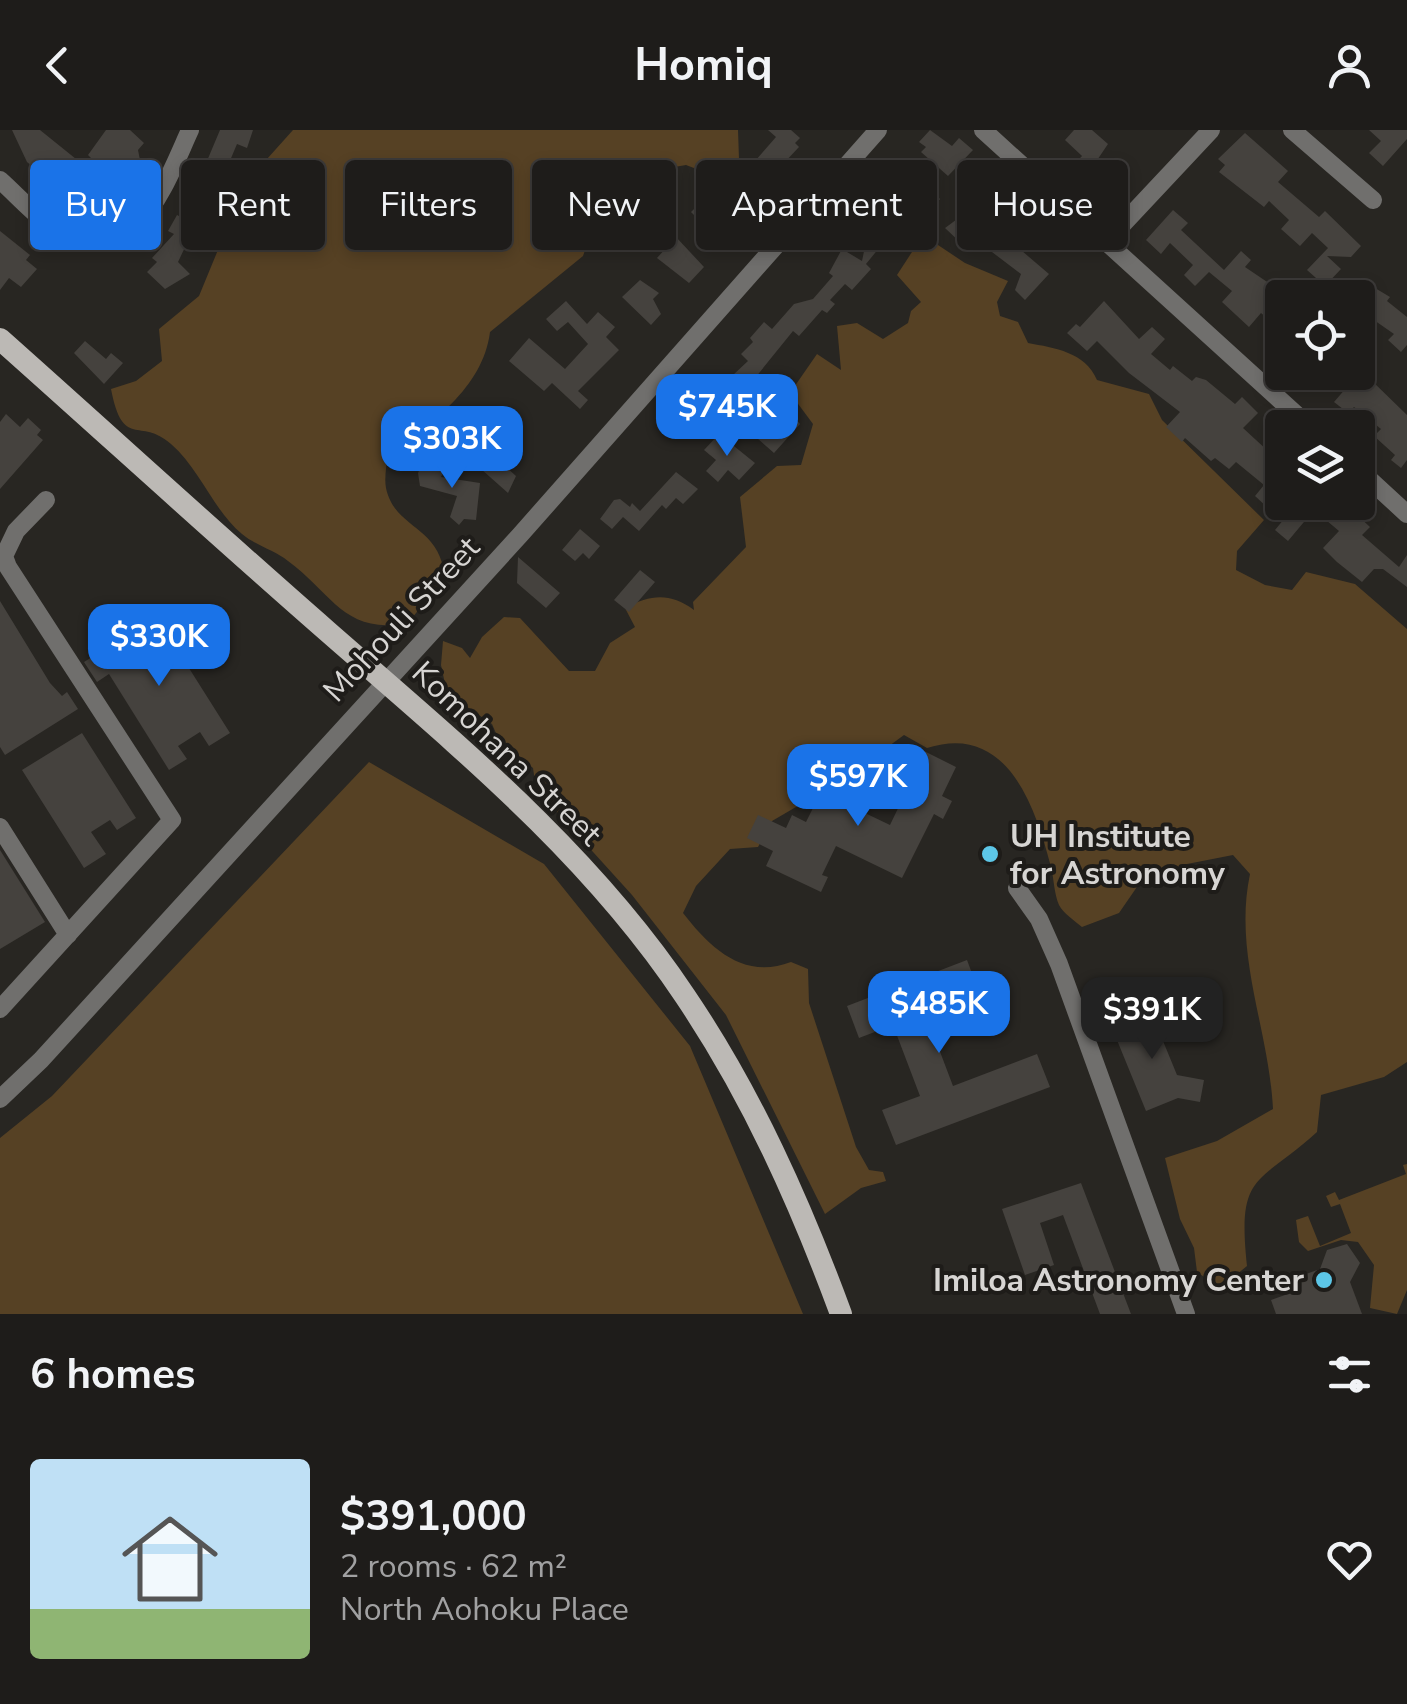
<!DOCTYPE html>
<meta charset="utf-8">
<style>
body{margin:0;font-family:"Nunito Sans",sans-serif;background:#262523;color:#f1f3f6;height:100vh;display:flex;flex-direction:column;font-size:38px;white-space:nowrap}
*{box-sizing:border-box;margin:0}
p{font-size:32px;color:#a1a1a2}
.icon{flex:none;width:55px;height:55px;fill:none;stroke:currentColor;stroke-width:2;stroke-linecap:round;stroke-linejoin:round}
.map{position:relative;height:1184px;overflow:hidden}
.panel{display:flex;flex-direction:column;background:#1e1c1a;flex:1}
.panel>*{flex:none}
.guide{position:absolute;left:30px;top:30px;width:1348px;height:90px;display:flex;gap:20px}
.fabs{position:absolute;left:1265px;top:150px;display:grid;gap:20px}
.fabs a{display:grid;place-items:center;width:110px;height:110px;border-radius:10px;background:#1e1c1a;box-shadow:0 5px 15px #0003,0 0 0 2px #3c3a39;font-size:50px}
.price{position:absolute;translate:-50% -85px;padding:0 22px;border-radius:20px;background:#1a73e8;color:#fff;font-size:32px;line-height:65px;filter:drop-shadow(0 2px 5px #0008)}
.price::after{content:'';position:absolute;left:50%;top:60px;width:30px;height:22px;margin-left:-15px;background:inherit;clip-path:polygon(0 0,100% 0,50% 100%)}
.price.active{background:#222;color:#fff}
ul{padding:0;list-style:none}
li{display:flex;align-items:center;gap:30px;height:250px;padding:0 30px}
li span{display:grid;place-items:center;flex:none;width:280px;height:200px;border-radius:10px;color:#555}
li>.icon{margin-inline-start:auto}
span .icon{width:120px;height:120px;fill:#fffc;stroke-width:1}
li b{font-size:42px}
h2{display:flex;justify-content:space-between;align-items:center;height:120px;padding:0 30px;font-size:42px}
.tag{padding:0 35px;border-radius:10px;background:#1e1c1a;box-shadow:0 5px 15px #0003,0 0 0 2px #3c3a39;font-size:35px;line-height:90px}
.tag.active{background:#1a73e8;color:#fff}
header{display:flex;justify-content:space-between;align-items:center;height:130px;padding:0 30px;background:#1e1c1a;font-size:45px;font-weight:700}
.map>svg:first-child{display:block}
.green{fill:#564124}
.building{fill:#45423e}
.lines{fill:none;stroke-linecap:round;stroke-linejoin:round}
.minor{stroke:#706f6d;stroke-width:18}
.major{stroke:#bcb9b5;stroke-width:22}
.poi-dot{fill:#5dc7e8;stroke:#1e1c19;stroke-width:4}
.labels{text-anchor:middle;stroke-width:8;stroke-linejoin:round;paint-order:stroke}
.street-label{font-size:32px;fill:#d7d5d3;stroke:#1e1c19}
.poi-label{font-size:32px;font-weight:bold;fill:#d7d5d3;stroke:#1e1c19;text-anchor:start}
</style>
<header><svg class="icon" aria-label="back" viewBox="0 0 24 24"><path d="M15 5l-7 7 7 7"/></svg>Homiq<svg class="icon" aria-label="person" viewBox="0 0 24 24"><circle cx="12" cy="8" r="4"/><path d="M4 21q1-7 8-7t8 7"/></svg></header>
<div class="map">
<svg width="1407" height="1184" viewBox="0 0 1407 1184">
<rect width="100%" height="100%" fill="#282622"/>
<!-- green -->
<path class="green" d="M293,0H738L739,29L707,43L686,35L657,40L594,95L583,126L490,202C483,258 430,295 387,325C387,335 384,348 386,358C395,400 439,394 445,447L408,493C344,505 333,464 288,431C274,420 255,415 242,404C213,380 200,339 171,314C140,286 123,321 111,259L136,251L162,231L159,199L199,166L220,115L238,95L250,48Z
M923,105L965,133L1008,151L997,172L1000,186L1018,192L1028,213C1055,218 1085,222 1097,250L1149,264L1162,290L1264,390L1237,421L1236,440L1265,455L1292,460L1306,442L1355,454L1407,499V932L1384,947L1321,965L1317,1002C1257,1056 1237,1042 1247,1136L1220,1158L1197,1142L1194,1118L1180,1089L1165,1028L1217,1011L1273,979C1269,899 1233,825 1250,744L1233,725L1187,734L1139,754L1119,783L1082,797C1075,791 1063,783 1059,775C1054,764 1054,749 1051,737C1035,676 1007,592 927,618L904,605L844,649L772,691L758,717L730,719L696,756L683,783C711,819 744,850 791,832L808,839L809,873L856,1017L869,1040L883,1042L886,1051L861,1058L825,1084L726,885L632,765L536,659L533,638L498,608L492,594L447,563L441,535L443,511L462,518L470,528L482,507L504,487L520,488L569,541H595L610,513L635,497L625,478C652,464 670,463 694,480L693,472L746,417L740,367L777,336L801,335L813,294L790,263L817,224L841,240L837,196L857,193L883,209L908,193L911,181L921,172L897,145Z
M369,632L544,734L690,916L803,1184H0V1008L52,966Z
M1407,1034V1160L1397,1184L1370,1178L1374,1135L1358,1112L1341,1110L1308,1121L1299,1112L1296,1090L1308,1086L1320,1116L1351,1103L1340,1074L1331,1077L1326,1066L1335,1062L1339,1070L1406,1044L1403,1035Z"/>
<!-- building -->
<path class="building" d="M12,0H40L76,29L50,60L37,49L41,44L27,32Z
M106,0H130L144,13L138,20L140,30L129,42L114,31L104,41L88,25Z
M220,0H253L247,18L237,14L216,64L196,57Z
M768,0H791L800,8L795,13L799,17L784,33L778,28L759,48L749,38L776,7Z
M930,0L952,16L959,8L973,20L948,46L921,22L926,17L919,12Z
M1074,0H1092L1108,14L1083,51L1070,39L1082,26L1065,10Z
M1369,0H1407V9L1383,36L1369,23L1381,11Z
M1245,3L1288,41L1278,52L1319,87L1325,81L1361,116L1351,127L1327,126L1341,139L1325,156L1307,140L1328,118L1312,103L1300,116L1281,99L1289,90L1269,71L1264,77L1219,42L1225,35L1218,29Z
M913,45L940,69L922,89L911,79L866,134L871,139L852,160L845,154L830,170L835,174L827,183L822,180L799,206L793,201L734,274L718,259L748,231L741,224L753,212L750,208L764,192L772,199L794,174L813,169L833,146L829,143L842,119L862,131L867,107L861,103L891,84L908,65L901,59Z
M86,50L102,52L101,59L110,60L107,76L88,74L87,82L67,79L71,52L85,55Z
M706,67L736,88L728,97L708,99L691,82Z
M191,72L219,87L199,117L188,111L178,132L190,144L165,159L147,142L157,132L152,128L174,104L168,101L177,85L183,88Z
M1012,76L1031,98L1015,115L1049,144L1025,170L1015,160L1021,144L988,119L998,108L989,101Z
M1173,80L1188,93L1181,100L1224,140L1241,121L1251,130L1245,137L1282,162V201L1261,183L1249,197L1222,172L1232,161L1209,142L1195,156L1184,145L1193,135L1170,113L1161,124L1146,110Z
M964,84L978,97L963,115L945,98Z
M0,101L30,125L26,130L37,139L21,157L9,148L0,160Z
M676,107L704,137L689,153L657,128Z
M640,150L659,163L653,169L661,184L651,195L622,167Z
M1365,152L1390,167L1387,171L1407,187V215L1401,222L1388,210L1394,204L1358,179V168L1353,167Z
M566,171L587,194L598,182L615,197L606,207L619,220L578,261L588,270L580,279L552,253L544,261L509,231L529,208L565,239L588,214L568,192L557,201L546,189Z
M1104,171L1139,209L1152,197L1165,209L1151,224L1170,240L1173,236L1192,251L1196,247L1206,250L1235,274L1242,267L1258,283L1243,298L1282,334V362L1268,378L1255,366L1264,355L1236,332L1229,339L1215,328L1211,331L1185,308L1182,312L1166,297L1180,282L1129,243L1097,211L1087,221L1067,203L1076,194L1080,197Z
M85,211L106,229L111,223L123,233L104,254L74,223Z
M1370,249L1407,285V330L1401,338L1391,330L1395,325L1374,306L1381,299L1354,277L1348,283L1334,272L1353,250L1363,258Z
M699,268L722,292L711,303L699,291L683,307L667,291Z
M785,276L800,294L774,323L757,308Z
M6,284L20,297L28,288L41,300L37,305L43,310L0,359V292Z
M719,304L755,333L739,350L728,340L718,352L706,341L716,330L704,320Z
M493,325L516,346L508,363L481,339Z
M424,330L445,339L441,347L480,353L476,390L464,389L459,395L450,387L457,366L420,356L418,343Z
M676,342L698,359L683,374L676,368L666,379L662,375L639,401L623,387L612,399L600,389L614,370L620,369L630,377L632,373L640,381Z
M1298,372H1332L1350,389L1355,383L1370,397L1362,405L1399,437L1407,425V457L1383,439H1374L1362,452L1337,432L1323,418L1339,401L1314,380L1288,411L1275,400Z
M580,399L600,416L589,429L583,423L575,431L562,420Z
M518,427L560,463L546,478L517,453Z
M640,440L655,452L629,482L614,470Z
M0,471L50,553L62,566L67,562L78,579L5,625L0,617Z
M151,478L230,603L209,616L200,602L178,616L187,629L169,640L109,544L97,552L84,532L142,496L136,487Z
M82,603L136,688L117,700L110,690L91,702L106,724L84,738L22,640Z
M924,621L956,637L942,666L952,671L943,689L934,684L902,748L836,716L822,745L828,747L821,762L766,736L773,721L747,708L758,685L786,698L792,685L806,692L821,662L890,695L902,670L895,667L904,649L909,652Z
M0,720L45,792L0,819Z
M967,830L979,862L925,882L953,956L1037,924L1050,957L896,1015L882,980L920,966L893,895L859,908L847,876Z
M1149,877L1177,945L1204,950L1200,972L1178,968L1146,981L1110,893Z
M1081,1053L1131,1184H1100L1063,1085L1040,1093L1054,1135L1025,1145L1002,1079Z
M1347,1114L1360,1133L1350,1152L1362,1184H1276L1271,1170L1299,1160L1295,1148L1320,1139L1327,1120Z"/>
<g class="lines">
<!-- minor -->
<path class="minor" d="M983,0L1311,298
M1292,0L1373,70
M0,50C18,66 37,88 59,101C135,146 166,52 190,0
M1106,112L1211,0
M1358,339L1407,384
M0,697L68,805
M1017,758L1039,789L1059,834L1186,1184
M0,879L172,690L8,437L4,426L16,401L46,370
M0,969L41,930L521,404L878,0"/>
<!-- major -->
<path class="major" d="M0,209C109,306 217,405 327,501C455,613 590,723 685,866C752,965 800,1073 841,1184"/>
</g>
<!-- markers -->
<g class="poi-dot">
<circle cx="990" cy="724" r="10"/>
<circle cx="1324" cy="1150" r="10"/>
</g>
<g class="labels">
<!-- street labels -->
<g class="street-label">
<text transform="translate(401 489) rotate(-47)" y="11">Mohouli Street</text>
<text transform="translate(507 623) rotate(44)" y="11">Komohana Street</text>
</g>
<!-- poi labels -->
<g class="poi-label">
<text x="1010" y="717">UH Institute<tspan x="1010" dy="37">for Astronomy</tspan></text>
<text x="1304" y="1161" text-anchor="end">Imiloa Astronomy Center</text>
</g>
</g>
</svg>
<div class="fabs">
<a><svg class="icon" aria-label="locate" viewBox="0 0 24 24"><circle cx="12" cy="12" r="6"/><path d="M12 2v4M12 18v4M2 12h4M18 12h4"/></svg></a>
<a><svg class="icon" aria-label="layers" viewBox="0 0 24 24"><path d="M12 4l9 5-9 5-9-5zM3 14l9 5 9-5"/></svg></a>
</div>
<b class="price" style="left:727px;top:329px">$745K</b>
<b class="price" style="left:452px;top:361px">$303K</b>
<b class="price" style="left:159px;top:559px">$330K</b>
<b class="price" style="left:858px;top:699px">$597K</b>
<b class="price" style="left:939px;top:926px">$485K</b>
<b class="price active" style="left:1152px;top:932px">$391K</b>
<div class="guide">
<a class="tag active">Buy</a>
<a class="tag">Rent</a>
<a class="tag">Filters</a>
<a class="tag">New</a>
<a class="tag">Apartment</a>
<a class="tag">House</a>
</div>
</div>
<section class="panel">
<h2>6 homes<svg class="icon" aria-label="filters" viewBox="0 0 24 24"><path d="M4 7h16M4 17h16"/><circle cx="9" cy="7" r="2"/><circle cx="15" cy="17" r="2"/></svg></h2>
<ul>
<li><span style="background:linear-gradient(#bfe0f5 75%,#8fb573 0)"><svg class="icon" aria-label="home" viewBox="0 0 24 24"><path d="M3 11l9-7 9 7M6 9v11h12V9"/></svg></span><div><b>$391,000</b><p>2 rooms · 62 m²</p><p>North Aohoku Place</p></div><svg class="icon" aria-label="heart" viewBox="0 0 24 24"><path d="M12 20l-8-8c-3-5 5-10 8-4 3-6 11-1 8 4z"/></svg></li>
</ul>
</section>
